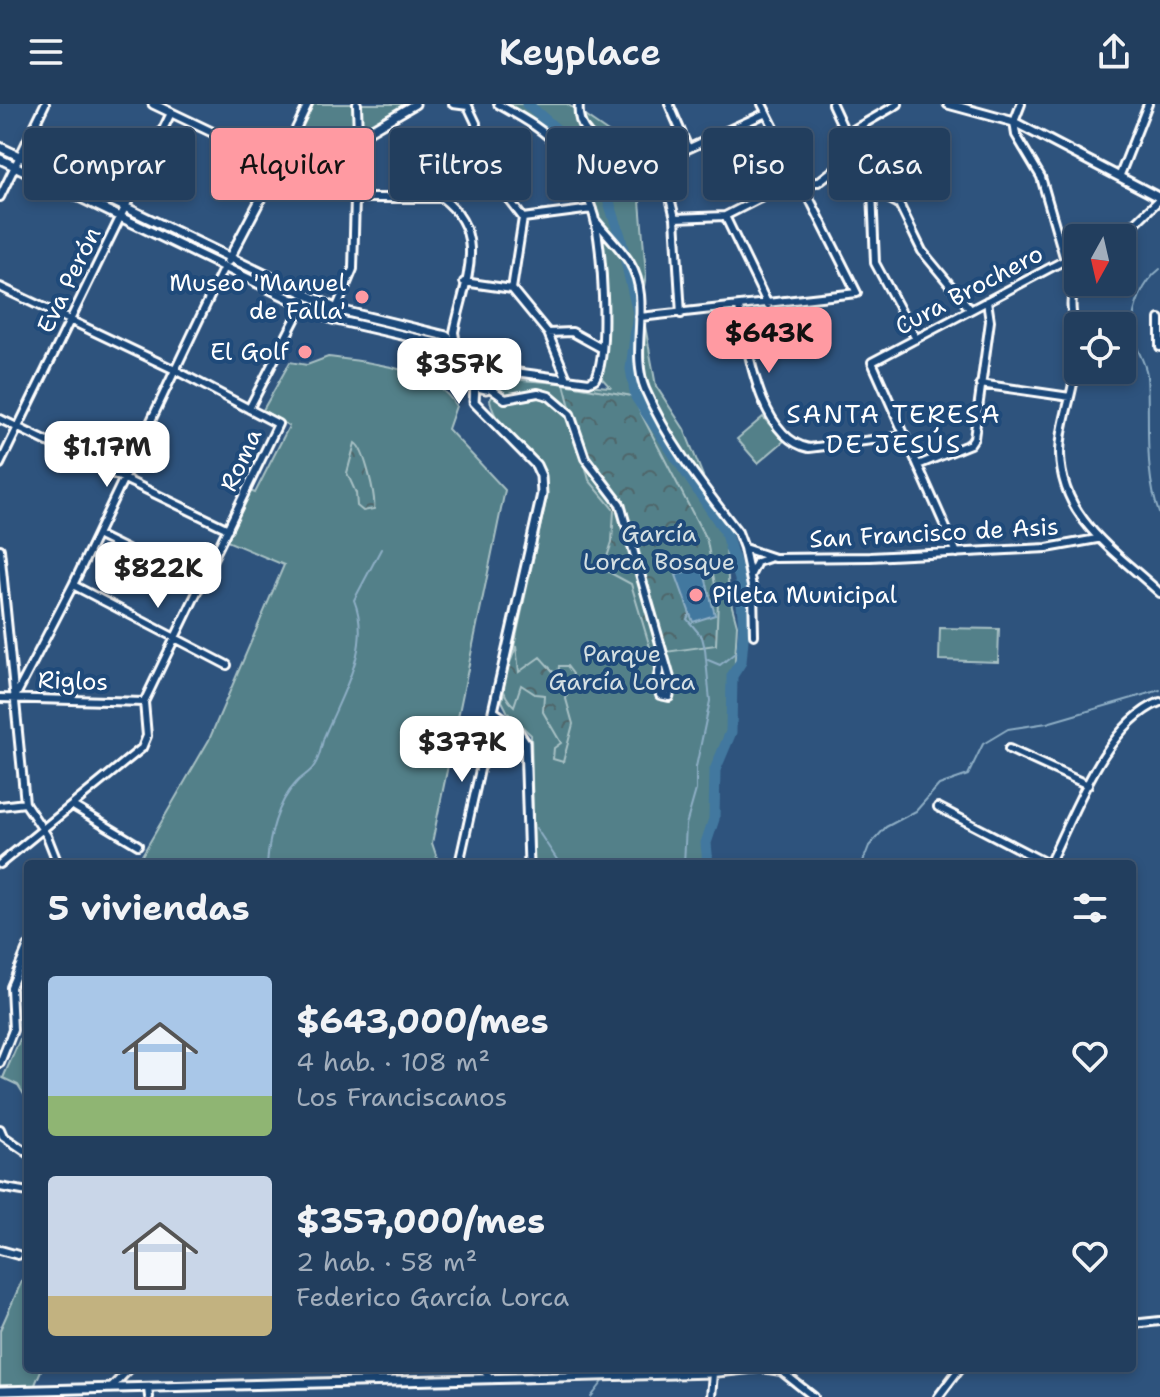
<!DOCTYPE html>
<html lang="es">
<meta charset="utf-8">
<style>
body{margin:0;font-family:"Shantell Sans",sans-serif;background:#2a4564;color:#f1f3f6;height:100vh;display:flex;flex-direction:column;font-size:30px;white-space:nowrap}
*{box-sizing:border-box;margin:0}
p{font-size:26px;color:#a2aebc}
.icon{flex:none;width:44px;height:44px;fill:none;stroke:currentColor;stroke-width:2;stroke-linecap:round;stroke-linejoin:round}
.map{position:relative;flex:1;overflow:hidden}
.sheet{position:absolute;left:24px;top:756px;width:1112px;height:512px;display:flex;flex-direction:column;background:#223e5e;border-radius:8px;box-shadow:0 4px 12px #0003,0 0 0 2px #3f5773}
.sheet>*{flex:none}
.top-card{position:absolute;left:24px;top:24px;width:1112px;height:72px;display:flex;gap:16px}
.needle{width:52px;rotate:188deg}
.fabs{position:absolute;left:1064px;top:120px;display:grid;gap:16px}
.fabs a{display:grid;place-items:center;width:72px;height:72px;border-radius:8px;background:#223e5e;box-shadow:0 4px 12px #0003,0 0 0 2px #3f5773;font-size:40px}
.price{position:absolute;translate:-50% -68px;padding:0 18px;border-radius:16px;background:#fff;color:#222;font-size:26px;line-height:52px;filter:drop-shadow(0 2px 4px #0008)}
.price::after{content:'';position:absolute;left:50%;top:48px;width:24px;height:18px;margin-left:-12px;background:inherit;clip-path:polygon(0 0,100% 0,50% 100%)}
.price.current{background:#ff9aa2;color:#111}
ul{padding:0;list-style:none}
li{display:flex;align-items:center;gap:24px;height:200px;padding:0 24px}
li span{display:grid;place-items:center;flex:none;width:224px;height:160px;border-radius:8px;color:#555}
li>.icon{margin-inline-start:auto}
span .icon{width:96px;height:96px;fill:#fffc;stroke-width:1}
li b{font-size:34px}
h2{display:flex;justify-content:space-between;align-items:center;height:96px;padding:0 24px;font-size:34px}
.chip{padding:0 28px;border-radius:8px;background:#223e5e;box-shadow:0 4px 12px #0003,0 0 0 2px #3f5773;font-size:28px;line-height:72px}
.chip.current{background:#ff9aa2;color:#111}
header{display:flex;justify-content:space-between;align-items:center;height:104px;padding:0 24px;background:#223e5e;font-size:36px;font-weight:600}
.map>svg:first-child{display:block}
.green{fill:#528089;stroke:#a8c0c4;stroke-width:2}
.forest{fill:url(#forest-crowns);stroke:#a8c0c4;stroke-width:2}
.water{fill:#42789f;stroke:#8eaec5;stroke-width:2}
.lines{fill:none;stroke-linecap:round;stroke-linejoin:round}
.stream{stroke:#8eaec5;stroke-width:2}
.river{stroke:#42789f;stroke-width:11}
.minor-casing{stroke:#fff;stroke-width:12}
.tertiary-casing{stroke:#fff;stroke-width:13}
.minor{stroke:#1f4a7a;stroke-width:6}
.tertiary{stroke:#1f4a7a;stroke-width:7}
.poi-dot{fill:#ff9aa2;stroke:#1f4a7a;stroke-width:3}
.labels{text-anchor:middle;stroke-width:8;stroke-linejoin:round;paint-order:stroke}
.street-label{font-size:24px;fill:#fff;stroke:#1f4a7a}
.poi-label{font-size:24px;fill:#fff;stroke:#1f4a7a;text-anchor:end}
.park-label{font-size:24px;fill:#d4dfe2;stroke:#1f4a7a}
.neighbourhood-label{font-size:26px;letter-spacing:2px;fill:#fff;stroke:#1f4a7a}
</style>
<header><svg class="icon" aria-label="menu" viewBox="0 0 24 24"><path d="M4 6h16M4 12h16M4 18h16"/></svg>Keyplace<svg class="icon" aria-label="share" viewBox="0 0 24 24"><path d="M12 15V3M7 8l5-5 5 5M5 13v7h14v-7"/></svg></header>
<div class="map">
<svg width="1160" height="1293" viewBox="0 0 1160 1293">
<defs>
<pattern id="forest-crowns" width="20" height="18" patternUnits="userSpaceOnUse" patternTransform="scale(2)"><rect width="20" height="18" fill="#528089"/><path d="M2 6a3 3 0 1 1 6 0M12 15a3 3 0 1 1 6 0" fill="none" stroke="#4f666a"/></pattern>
</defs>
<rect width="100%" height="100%" fill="#2e537d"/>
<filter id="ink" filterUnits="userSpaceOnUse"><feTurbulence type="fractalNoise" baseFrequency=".0125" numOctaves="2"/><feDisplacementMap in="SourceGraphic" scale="16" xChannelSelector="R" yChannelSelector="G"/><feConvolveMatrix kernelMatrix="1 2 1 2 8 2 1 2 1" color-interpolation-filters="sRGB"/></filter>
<g filter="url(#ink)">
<!-- green -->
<path class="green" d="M308,0H410L361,28L359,8L358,33L279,60Z
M497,0H567L636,47L646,171L641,200L656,282L684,325L703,372L692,377L683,370L725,427L729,491L737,521L731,628L715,666L714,715L706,739L708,760H534L531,631L508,609L502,597L547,392C547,333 499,342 490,296L498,283L509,275L610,283L598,270L604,203L588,92L556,35Z
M0,43L338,206L446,232L456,240L445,241L332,215L0,55Z
M328,253C368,258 434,264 456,302L448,325L505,386L432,739L439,760H137L209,636L284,461L227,437L250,387L255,389L289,322L263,306L290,258L307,261Z
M763,313L784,337L758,359L737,335Z
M940,524L999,525L998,558L939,556Z
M28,929V997L18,981L3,974L20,935Z
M28,1163V1264H42L34,1283H0V1226Z"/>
<!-- forest -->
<path class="forest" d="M564,280L632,292L707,437L718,497L716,541L652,550L631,480L603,465L612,438L614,406L589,376Z
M355,339C365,345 376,394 374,405L363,407L357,402L356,389L347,369Z
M516,542L519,568L540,553L558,573L559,562H567L573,570L566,595L573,620L563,658L553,655L554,644L561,639L543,608L544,591L535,590L521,581L514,602C492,582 510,565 516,542Z"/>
<!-- water -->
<path class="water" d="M702,461L715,511L693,518L676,471Z"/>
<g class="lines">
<!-- stream -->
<path class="stream" d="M1160,165C1143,178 1133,203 1132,224C1132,240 1145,255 1147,271C1150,318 1143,367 1160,412
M708,556L720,561L740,545
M536,724L560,760
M267,760C269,733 277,699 296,679C301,673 310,669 314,662C320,654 321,642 324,633C341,591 373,543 354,496L381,445
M578,760H583
M684,760L686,721L696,686V663L710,597L705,545L702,533L687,515L690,509
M706,760L707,755
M752,760H753
M862,760L869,742L886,723L916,707L939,681L968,671L983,640L1008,625L1047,619L1160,586
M591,1293L605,1275"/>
<!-- river -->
<path class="river" d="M527,0L597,61L620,132L638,209L631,265L636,293L725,427L740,475L744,524L741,558L732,572L731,628L715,666L714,715L706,739L708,760"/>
<defs>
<path id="minor" d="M308,0L279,60L355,94H442C490,130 464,179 454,228L456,240
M357,0L358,33
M453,0L468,2
M579,0C574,44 629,50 661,57
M669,0L688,44
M832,0L872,86L875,159L916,235
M1021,0L1014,18L1016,31L1041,73L1065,156
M468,2L476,19L478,55L523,114L512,185L548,229L567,275
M848,29L898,0
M1120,71L1148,0
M872,86L899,100L922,147L970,205
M0,93L45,0
M725,112L768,201
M523,114L592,105
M675,114L725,112L790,79L818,78L835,65L853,41
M595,116C606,130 621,144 630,159C653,196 629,246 645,285C667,337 704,384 738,428L744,444L774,454L870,453L1047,444L1097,435
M1120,134L1160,95
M1078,176C1063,200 1079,228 1077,254C1075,286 1060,318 1060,350C1061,416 1118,449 1160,489
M464,178L512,185
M0,183L175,266L278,320L144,598
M739,204C748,244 759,334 809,344L904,332
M681,210L675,114L661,57L766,9
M640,213L857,189L762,0
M332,215L353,165L355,94
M1160,215V243
M548,229L572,228L601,244
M494,265L589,278L595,275C610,250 602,141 594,112C587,89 577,65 562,46C544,25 521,13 498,0
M980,280L1070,293
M490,284L505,295L538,289L549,292L570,310L585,354L620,400L672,581L669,593L660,591L657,577L662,554
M249,305L302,202
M0,315L228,425
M0,360L171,9
M918,361L970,340L974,334L990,217L987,197
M97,431L200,482
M744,444L753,487L754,531
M0,445L25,699L47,732L58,760
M957,449L872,258L1065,156L1078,172
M750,472L757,458L769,454
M73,481L227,561
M15,593L73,481L224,163
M0,594L144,598
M1009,645L1088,681
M0,702L25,699
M73,702L138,741
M938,703L1048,760
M0,760L142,644L147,632L144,598
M459,760L493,607
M1049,760C1074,710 1106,619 1160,598
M0,959L13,926L11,883L28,842
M0,1025L3,1032L28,1049
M0,1083L28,1088
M0,1146L18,1151
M1132,1220L1160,1217
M481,1264L492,1275
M762,1264L781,1267L814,1293
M111,1284L130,1264
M148,1284L149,1293
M711,1293L713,1269L759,1264
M938,1293L960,1264"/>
<path id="tertiary" d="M153,0L279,60
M948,0L1014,18L1160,94
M0,43L339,206L446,232L483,261
M0,55L332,215L445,241L456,240
M279,60L350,38L415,0
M228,157L279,60
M464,251L478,283L486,285L495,279L496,270L491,263L481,261L474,268
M475,280L474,298L536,361L541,372L542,390L493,607L515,623L525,638L529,760
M0,1287L713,1269V1264"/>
</defs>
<!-- minor casing -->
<use href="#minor" class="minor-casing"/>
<!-- tertiary casing -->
<use href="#tertiary" class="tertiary-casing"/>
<!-- minor -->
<use href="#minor" class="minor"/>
<!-- tertiary -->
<use href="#tertiary" class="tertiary"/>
</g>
</g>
<!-- markers -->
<g class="poi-dot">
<circle cx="362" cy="193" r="8"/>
<circle cx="305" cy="248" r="8"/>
<circle cx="696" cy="491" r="8"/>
</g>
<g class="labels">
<!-- street labels -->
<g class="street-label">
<text transform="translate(69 176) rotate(-64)" y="8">Eva Perón</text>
<text transform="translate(969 186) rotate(-28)" y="8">Cura Brochero</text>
<text transform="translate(241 356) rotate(-65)" y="8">Roma</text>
<text transform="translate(934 429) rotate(-3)" y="8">San Francisco de Asis</text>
<text transform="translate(73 577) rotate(2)" y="8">Riglos</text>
</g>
<!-- poi labels -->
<g class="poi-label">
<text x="346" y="187">Museo 'Manuel<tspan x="346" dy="28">de Falla'</tspan></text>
<text x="289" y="256">El Golf</text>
<text x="712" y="499" text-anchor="start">Pileta Municipal</text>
</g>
<!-- park labels -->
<g class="park-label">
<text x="659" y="438">García<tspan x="659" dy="28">Lorca Bosque</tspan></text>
<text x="622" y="558">Parque<tspan x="622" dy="28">García Lorca</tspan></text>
</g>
<!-- neighbourhood labels -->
<g class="neighbourhood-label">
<text x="894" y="319">SANTA TERESA<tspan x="894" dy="30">DE JESÚS</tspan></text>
</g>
</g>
</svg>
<div class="fabs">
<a><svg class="needle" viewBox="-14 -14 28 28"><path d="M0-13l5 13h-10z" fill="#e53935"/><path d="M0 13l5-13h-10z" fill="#a2aebc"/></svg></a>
<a><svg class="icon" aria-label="locate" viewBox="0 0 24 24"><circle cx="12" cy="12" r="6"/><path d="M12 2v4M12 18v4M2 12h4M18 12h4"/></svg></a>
</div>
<b class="price current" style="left:769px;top:271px">$643K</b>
<b class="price" style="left:459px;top:302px">$357K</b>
<b class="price" style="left:107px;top:385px">$1.17M</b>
<b class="price" style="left:158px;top:506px">$822K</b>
<b class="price" style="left:462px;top:680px">$377K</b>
<div class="top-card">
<a class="chip">Comprar</a>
<a class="chip current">Alquilar</a>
<a class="chip">Filtros</a>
<a class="chip">Nuevo</a>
<a class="chip">Piso</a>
<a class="chip">Casa</a>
</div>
<section class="sheet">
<h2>5 viviendas<svg class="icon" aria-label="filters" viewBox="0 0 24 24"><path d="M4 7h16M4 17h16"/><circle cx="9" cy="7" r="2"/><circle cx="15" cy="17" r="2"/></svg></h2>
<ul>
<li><span style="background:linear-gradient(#a9c7e8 75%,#8fb573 0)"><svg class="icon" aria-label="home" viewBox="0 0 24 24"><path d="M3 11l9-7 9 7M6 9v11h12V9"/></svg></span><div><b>$643,000/mes</b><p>4 hab. · 108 m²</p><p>Los Franciscanos</p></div><svg class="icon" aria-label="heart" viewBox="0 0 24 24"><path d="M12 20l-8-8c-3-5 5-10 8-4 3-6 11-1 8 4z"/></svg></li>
<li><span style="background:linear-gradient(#c9d6e8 75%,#c2b280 0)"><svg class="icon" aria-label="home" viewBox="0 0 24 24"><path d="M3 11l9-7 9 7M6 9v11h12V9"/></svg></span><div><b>$357,000/mes</b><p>2 hab. · 58 m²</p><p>Federico García Lorca</p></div><svg class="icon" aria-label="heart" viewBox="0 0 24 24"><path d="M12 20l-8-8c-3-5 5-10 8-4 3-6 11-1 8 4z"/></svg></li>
</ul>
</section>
</div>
